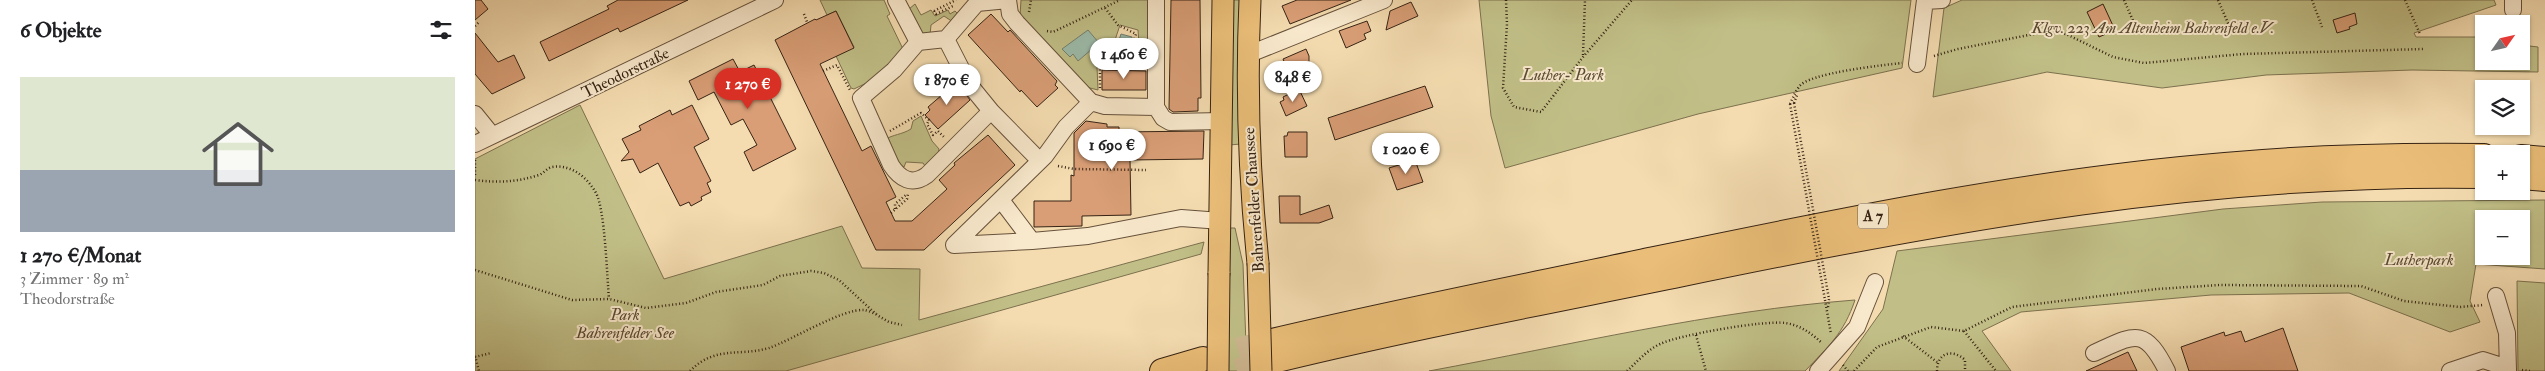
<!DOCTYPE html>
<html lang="de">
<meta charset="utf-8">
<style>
body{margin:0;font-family:"IM FELL Double Pica",serif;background:#f6f6f6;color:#202124;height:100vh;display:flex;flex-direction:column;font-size:19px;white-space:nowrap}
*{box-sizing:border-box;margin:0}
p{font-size:16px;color:#757577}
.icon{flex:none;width:28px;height:28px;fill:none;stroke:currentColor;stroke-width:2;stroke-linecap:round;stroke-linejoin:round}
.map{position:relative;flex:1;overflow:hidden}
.panel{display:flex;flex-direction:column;background:#fff;width:475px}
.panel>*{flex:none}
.needle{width:32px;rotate:56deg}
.buttons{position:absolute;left:2000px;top:15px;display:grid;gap:10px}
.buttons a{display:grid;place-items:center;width:55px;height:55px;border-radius:0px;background:#fff;box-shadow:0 1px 4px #0004;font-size:25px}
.price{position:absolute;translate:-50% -42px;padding:0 11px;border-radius:18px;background:#fff;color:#222;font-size:16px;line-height:32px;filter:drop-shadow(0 1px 2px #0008)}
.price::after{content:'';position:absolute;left:50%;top:30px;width:15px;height:11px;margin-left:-8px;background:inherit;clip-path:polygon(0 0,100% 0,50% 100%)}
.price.selected{background:#d93025;color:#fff}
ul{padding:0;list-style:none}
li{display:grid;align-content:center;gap:10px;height:265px;padding:0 20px}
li+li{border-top:1px solid #e0e0e0}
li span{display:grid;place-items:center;height:155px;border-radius:0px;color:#555}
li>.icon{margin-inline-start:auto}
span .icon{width:90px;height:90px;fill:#fffc;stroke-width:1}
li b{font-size:21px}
h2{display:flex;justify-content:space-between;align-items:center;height:60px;padding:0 20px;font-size:21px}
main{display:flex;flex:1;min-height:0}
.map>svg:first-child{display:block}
.green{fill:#c1bf87;stroke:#7c714e;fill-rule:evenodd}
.water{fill:#9cbcab;stroke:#737f6f}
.building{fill:#d99e76;stroke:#362314}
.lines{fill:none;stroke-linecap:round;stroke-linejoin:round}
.highway-tunnel{stroke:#ceb791;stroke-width:24;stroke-dasharray:24 12;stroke-linecap:butt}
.minor-casing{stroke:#66513b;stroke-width:18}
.major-casing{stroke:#362314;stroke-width:23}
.highway-casing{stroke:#362314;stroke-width:26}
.path{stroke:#362314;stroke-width:2.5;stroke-dasharray:1 2.5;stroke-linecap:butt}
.minor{stroke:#f8e8cc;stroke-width:16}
.major{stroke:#eabe78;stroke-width:21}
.highway{stroke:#eabe78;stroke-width:24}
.major-bridge-casing{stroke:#362314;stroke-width:23;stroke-linecap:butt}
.path-bridge{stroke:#362314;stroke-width:2.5;stroke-dasharray:1 2.5;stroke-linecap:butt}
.major-bridge{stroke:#eabe78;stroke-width:21}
.labels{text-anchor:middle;stroke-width:4;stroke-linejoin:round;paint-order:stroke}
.shield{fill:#f8e8cc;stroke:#705e4b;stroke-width:1}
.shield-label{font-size:15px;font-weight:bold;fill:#362314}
.park-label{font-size:16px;font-style:italic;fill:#594a31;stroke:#f8e8cc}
.street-label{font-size:16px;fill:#362314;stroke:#f8e8cc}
</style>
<main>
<section class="panel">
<h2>6 Objekte<svg class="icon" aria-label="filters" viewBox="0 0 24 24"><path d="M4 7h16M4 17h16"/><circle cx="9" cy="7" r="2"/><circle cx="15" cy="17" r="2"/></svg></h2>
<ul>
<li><span style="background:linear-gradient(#dfe7d0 60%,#9aa5b1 0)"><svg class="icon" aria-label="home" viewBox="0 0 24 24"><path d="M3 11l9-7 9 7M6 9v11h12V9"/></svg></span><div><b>1 270 €/Monat</b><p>3 Zimmer · 89 m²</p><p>Theodorstraße</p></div></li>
</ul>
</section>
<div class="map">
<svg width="2070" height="371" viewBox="0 0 2070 371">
<rect width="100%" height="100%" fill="#f4dcb0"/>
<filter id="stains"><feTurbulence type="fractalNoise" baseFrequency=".004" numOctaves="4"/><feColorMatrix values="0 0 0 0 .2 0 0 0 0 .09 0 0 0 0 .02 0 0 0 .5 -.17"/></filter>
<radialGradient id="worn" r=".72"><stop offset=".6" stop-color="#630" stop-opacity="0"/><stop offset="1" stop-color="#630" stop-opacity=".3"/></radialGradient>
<!-- green -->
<path class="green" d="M345,0H409L415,14L412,16L428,49L402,78L379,89L376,88L361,56L379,47L361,11L352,15Z
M546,0H677L675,57H665L663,30L645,25L631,67H622L623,90L611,87L545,16Z
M753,0H768L766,144L754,145Z
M1004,0H1436L1427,68L1223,114L1030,168L1016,116Z
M1487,0H2019L2021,5L1939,33L1941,37H2009V61H2046V45L2063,47V72L1937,70L1791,75L1687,88L1572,72L1458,97L1469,8Z
M440,4L446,15L456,10L460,16L473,10L475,14L480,11L483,14L478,22L469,16L456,25L455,35L447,33L434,9Z
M105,105L189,279L367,226L387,268L445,269L444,320L729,242L726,254L311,371H0V159Z
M446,116L457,141L464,149L463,154L450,166L448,163L431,162L429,167L424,164L409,140C419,134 426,135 436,129L438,121Z
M2070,200V269L2001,264L1995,301L2005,322L1975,332L1874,293L1736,295L1546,312L1507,331L1536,371H1364L1408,309L1422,251L1748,209L1847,202ZM2009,219H2046V256H2009Z
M753,228H760L768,264L772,371H752Z
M2042,281L2070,283V371H2043Z
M1380,300C1369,333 1353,347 1330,371H954C1095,345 1237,311 1380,300Z"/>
<!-- water -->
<path class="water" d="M613,30L624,43L603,61L598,54L595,57L587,49Z
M646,34L657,37L649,64L637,61Z"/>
<!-- building -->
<path class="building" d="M0,0H6L13,9L0,20Z
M143,0H213L145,32L143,28L74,61L65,42L134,9L132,6Z
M696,0H725L726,98H723V111L698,112L694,109Z
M822,0H876L815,24L807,6Z
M936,2L943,16L911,30L915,11Z
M1628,4L1640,30L1624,37L1612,12Z
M361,11L379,48L345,64L387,151L396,146L421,197L411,202L420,221H437L472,189L464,180L480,165L479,163L513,135L540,165L449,250H401L300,40L340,19L341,20Z
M1880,13L1882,24L1874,27L1875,29L1862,33L1858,20Z
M516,14L533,32L535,30L582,81L580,85L583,88L562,107L546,90L545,92L493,35Z
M892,21L896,31L889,34L891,39L871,48L864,31Z
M0,33L23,62L39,55L50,78L17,94L0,74Z
M831,49L834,56V68L810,78L806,68L811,66L808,59Z
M258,59L265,72L279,65L321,149L278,171L269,152L282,145L268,119L256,125L239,92L223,100L214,81Z
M627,70L671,71V90H627Z
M482,82L495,100L463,129L450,115L455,110L453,107Z
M950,86L958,107L860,140L853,118Z
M824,89L832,106L811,116L805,102L809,100L808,97Z
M217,105L234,139L219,147L236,181L232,183L236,192L226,197L227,200L216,206L214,202L205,206L183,163L165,173L158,159L146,161L154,152L147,139L166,130L164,126L195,110L197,115Z
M611,121L632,124V127H644V132L729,131L728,159L655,160L656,215L607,216V226L559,227V201H596V175L599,176V133Z
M813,132H832V157H810L809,136H812Z
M940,160L948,182L922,190L914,168Z
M804,196H825V215L854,205L858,218L844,223H805Z
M1808,328L1823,371H1714L1706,347L1749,332L1750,336L1766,331L1770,342Z
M1653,352L1662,371H1611Z"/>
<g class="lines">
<!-- highway-tunnel -->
<path class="highway-tunnel" d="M728,359L797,341
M762,371L798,361"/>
<defs>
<path id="minor" d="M421,0L443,42
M1450,1L1467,0
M2038,10V0
M443,42L471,39L502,3L533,0L535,14L542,23L616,102L591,127L570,156L479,245
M443,42L419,70L386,98L416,165C425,179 437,186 452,175L516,111L494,84L471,39
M772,55L909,0
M1442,64L1450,0
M616,102L630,106L681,107V0
M681,107L688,118L695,122L747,121
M516,111L565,161
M0,114L17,135
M0,144L300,0
M557,241L613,236L706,218L746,221
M479,245L557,241L526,200
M2021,296L2032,333L2033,371
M1619,353C1659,335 1669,325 1692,371
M1343,371L1382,327L1400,282
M1975,371L2008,360L2033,368"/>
<path id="major" d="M775,0C771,88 774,175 783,263
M744,273L748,0"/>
<path id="highway" d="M2046,157L2070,159
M2046,177L2070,179
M797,341C919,312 1042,288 1165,262C1358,222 1553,181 1750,165C1836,157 1922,155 2009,156
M798,361C933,328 1071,302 1208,274C1472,219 1738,171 2009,176
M687,371L728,359"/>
</defs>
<!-- minor casing -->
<use href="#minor" class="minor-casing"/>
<!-- major casing -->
<use href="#major" class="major-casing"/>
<!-- highway casing -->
<use href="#highway" class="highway-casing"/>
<!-- path -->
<path class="path" d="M1031,0L1032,24L1028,88L1039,107L1066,112L1108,57L1157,0
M1649,0L1659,23
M1743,0L1756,30
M1837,0L1847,27
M1930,0L1945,34
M630,8L643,25L661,34L653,61H667
M459,11L461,14L478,6
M459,11L481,0
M554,12L556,0
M329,14L332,22
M0,26L4,22
M572,31L578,32L645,0
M1108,55L1110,0
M1459,56L1483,49L1569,32L1591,34L1638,57L1669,63L1768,54L1948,49
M348,71L362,65L375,90
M625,88V69L652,66L653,61
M1319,103L1322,95
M1315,104C1318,98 1320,92 1324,87C1332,73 1409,65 1427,63
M415,131L446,113L454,120L452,124L458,135L463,131L469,137
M583,166L599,169L671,170
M0,175V159
M0,180C23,183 42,182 64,175C69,173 72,168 77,167C96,164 112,177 121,193C130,209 132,277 134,299
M420,209V204L432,194
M416,213L432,199L433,194
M0,270L97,300L134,299L171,308L211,303L241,292L288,285L305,276L336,271L349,273L364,280L402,315L414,322L427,325
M1350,300L1356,334
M1353,307L1354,299
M1489,331L1521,371
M1221,335L1231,371
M1428,336L1462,362
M0,356L4,371
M0,357L16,353
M1368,365L1373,371
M2047,370L2055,371
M215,371C241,345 263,357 294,348C317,340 368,308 390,310C394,311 398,313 401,314
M1152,371C1162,362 1172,350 1185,344C1203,335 1290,320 1310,323C1325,325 1336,333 1347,343
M1379,371L1402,347L1456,327L1489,331L1537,307L1682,289L1745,285L1886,286L1929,301L1985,307L2008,305
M1462,371C1462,353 1477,348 1490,360V371"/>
<!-- minor -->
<use href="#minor" class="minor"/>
<!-- major -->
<use href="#major" class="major"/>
<!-- highway -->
<use href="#highway" class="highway"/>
<defs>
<path id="major-bridge" d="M783,263L786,371
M743,371L744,273"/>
</defs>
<!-- major-bridge casing -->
<use href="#major-bridge" class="major-bridge-casing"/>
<!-- path-bridge -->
<path class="path-bridge" d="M1319,103L1354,299
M1315,104L1350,300"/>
<!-- major-bridge -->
<use href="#major-bridge" class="major-bridge"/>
</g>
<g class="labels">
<!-- shield labels -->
<rect class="shield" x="1383" y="203.5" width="30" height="25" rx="4"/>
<g class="shield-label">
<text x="1398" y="221">A 7</text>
</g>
<!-- park labels -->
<g class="park-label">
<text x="1678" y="33">Klgv. 223 Am Altenheim Bahrenfeld e.V.</text>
<text x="1088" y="80">Luther- Park</text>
<text x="1944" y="265">Lutherpark</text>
<text x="150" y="320">Park<tspan x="150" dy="18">Bahrenfelder See</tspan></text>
</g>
<!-- street labels -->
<g class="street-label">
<text transform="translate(150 72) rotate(-26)" y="6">Theodorstraße</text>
<text transform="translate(778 200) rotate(-94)" y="6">Bahrenfelder Chaussee</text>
</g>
</g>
<rect width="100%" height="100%" filter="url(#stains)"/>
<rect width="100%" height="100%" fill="url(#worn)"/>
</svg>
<div class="buttons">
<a><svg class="needle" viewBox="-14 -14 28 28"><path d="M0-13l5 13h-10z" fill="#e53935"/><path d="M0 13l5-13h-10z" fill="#757577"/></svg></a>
<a><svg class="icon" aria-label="layers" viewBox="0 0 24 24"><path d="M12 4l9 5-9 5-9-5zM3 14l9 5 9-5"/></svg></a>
<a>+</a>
<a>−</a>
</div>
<b class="price" style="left:649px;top:80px">1 460 €</b>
<b class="price" style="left:818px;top:103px">848 €</b>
<b class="price" style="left:472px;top:106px">1 870 €</b>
<b class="price selected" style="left:273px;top:110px">1 270 €</b>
<b class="price" style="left:637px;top:171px">1 690 €</b>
<b class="price" style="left:931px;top:175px">1 020 €</b>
</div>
</main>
